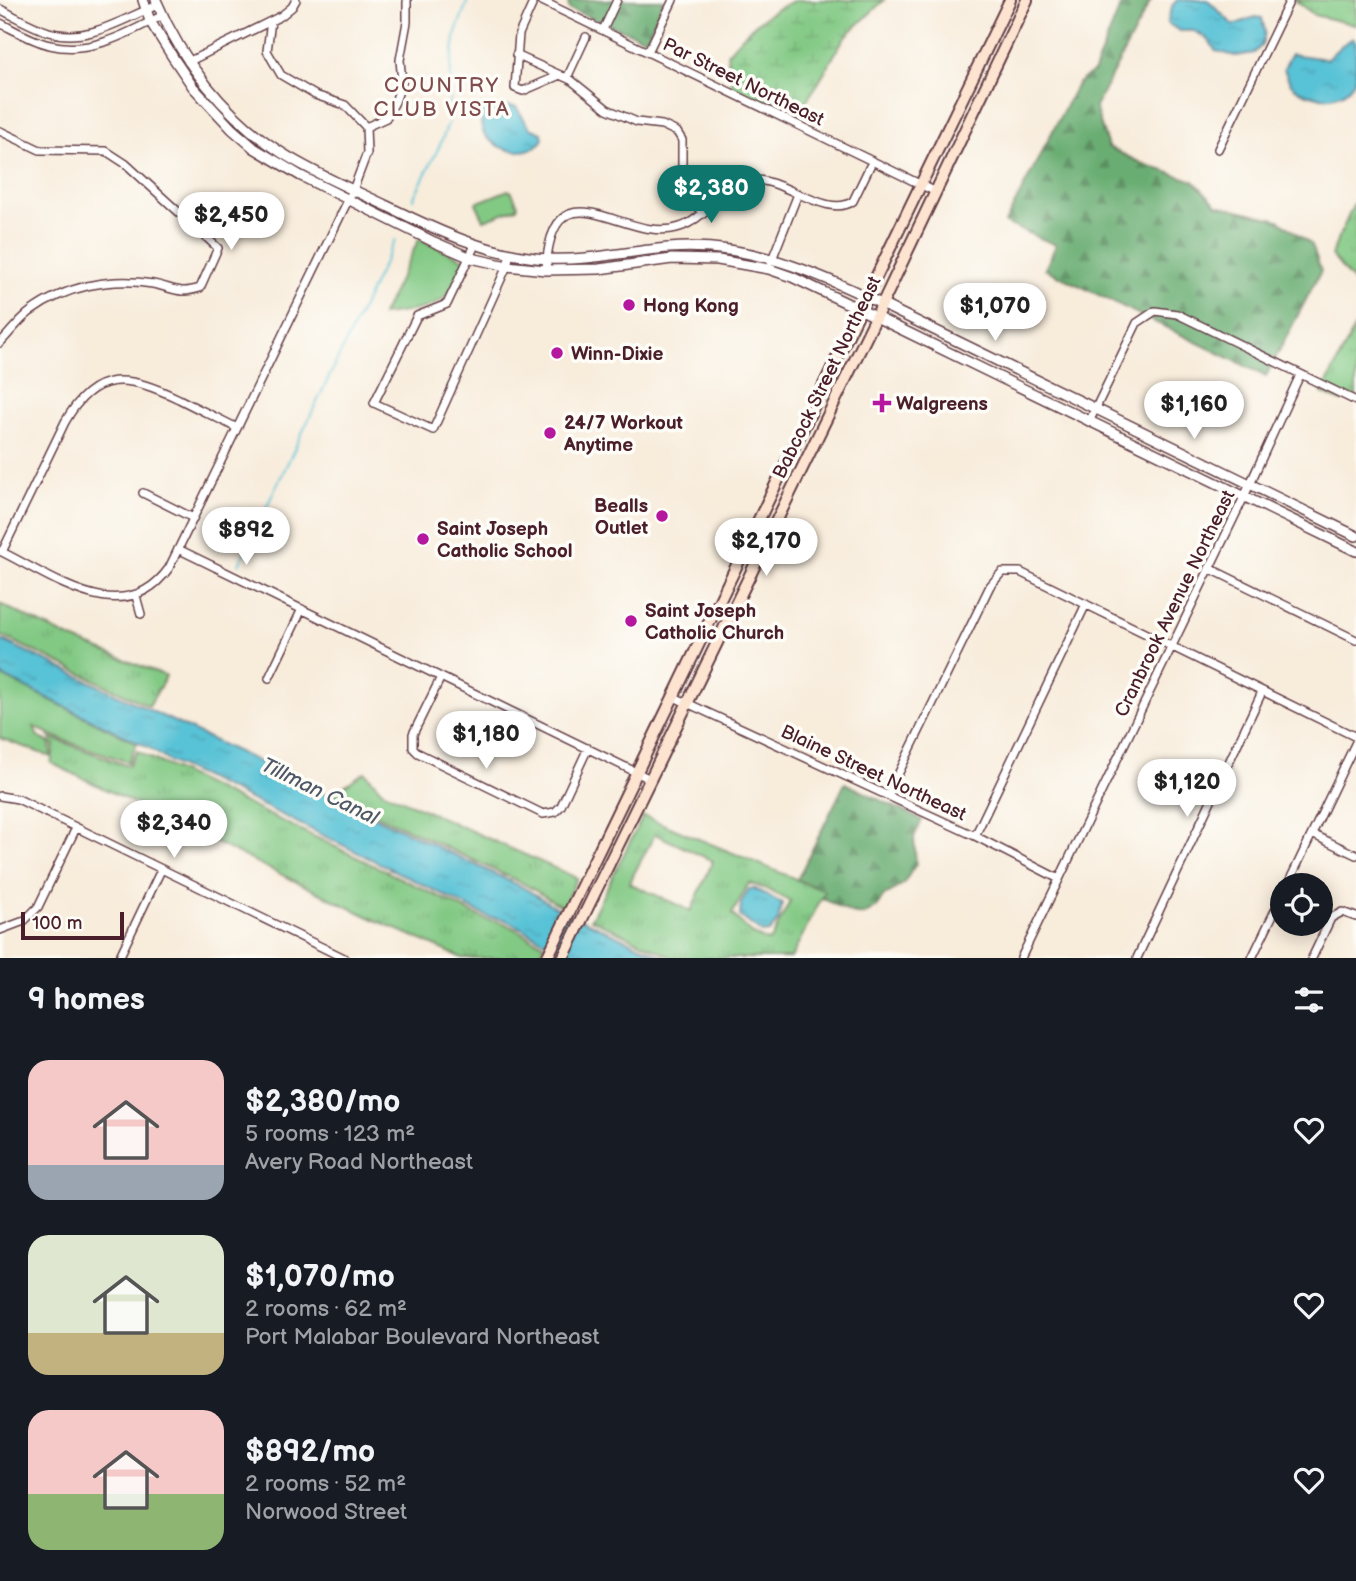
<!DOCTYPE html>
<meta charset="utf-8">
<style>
body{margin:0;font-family:"Balsamiq Sans",sans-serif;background:#20242c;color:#f1f3f6;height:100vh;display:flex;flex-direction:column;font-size:26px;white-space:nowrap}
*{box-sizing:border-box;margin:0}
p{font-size:23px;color:#9ea1a6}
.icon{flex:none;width:38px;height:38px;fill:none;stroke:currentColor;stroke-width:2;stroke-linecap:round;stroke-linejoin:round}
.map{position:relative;height:958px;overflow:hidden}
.sheet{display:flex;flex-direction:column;background:#171b24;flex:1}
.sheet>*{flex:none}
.fabs{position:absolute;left:1270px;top:873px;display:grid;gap:14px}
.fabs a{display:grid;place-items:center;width:63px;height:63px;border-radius:50%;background:#171b24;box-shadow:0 4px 18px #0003;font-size:35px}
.scale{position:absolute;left:21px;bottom:18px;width:103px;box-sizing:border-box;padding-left:7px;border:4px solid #4a1f2b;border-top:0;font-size:19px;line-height:24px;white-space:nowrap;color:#4a1f2b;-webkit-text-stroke:5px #fdfcf7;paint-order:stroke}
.price{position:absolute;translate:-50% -60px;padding:0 16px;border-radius:24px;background:#fff;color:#222;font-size:23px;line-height:46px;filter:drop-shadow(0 2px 4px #0008)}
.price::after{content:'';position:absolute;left:50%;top:42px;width:21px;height:16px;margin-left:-10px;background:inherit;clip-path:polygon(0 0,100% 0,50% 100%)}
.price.active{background:#0f766e;color:#fff}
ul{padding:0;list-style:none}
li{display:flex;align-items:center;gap:21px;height:175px;padding:0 28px}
li span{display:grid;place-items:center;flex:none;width:196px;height:140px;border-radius:21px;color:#555}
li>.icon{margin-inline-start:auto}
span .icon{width:84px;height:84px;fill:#fffc;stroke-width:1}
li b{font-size:30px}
h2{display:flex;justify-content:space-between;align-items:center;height:84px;padding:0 28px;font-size:30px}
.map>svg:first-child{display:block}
.grass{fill:url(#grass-tufts);stroke:#667458;stroke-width:2;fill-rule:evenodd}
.forest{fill:url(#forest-firs);stroke:#5a664e;stroke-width:2}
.wetland{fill:url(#wetland-marsh);stroke:#667458;stroke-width:2}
.green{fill:#82c984;stroke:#667458;stroke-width:2}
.water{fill:url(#water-ripples);stroke:#527080;stroke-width:2}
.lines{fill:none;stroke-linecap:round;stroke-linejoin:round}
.stream{stroke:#59c2d6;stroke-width:2}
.minor-casing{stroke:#643e45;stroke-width:10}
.tertiary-casing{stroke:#643e45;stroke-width:12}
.secondary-casing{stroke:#643e45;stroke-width:14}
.minor{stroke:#fff;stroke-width:7}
.tertiary{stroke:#fff;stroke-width:9}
.secondary{stroke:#fde4d1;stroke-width:10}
.poi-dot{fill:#b5179e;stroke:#fdfcf7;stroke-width:2.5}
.labels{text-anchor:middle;stroke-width:7;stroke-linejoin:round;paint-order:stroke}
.street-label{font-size:19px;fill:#4a1f2b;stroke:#fdfcf7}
.poi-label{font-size:19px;font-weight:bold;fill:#4a1f2b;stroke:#fdfcf7;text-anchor:start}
.neighbourhood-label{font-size:21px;letter-spacing:2px;fill:#804d4e;stroke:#fdfcf7}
.water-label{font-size:21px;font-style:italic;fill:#4f5867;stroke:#fdfcf7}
</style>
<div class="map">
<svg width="1356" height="958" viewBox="0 0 1356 958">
<defs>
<pattern id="grass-tufts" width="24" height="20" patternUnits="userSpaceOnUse" patternTransform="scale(1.75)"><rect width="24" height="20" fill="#82c984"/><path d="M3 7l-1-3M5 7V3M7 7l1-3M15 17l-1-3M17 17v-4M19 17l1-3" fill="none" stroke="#72ac72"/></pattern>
<pattern id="forest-firs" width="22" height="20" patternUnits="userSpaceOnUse" patternTransform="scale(1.75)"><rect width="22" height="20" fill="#69ad72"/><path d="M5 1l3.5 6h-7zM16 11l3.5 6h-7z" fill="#588c5e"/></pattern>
<pattern id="wetland-marsh" width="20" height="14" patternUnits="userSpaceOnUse" patternTransform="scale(1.75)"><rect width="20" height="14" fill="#82c984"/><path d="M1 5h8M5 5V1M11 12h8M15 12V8" fill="none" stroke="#72ac72"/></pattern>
<pattern id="water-ripples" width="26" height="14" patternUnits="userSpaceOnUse" patternTransform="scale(1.75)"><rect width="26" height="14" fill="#59c2d6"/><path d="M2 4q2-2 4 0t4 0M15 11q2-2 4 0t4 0" fill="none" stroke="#4fa6b8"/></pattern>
</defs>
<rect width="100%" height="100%" fill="#fdfcf7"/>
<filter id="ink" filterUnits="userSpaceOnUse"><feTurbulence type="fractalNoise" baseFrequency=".0143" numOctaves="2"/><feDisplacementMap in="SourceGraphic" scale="14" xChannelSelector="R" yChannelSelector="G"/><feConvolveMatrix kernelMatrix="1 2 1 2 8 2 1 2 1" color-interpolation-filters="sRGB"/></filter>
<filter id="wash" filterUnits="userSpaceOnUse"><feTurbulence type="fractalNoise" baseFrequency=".00686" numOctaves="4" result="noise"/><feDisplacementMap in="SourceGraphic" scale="28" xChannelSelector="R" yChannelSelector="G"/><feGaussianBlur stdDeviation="1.57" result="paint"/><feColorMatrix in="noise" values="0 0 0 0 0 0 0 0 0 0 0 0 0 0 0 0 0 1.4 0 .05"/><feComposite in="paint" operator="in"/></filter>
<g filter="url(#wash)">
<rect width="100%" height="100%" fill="#f8ecdb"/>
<!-- grass -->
<path class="grass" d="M1295,0H1356V25L1314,15Z
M1356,199V285L1331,255Z
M1356,325V402L1345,395L1341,402L1322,393Z
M0,604L70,638L166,676L149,706L0,635Z
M49,737L128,766L137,751L487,920L502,922L545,945L538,958H462L369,917L51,763C53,755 56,746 49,737Z
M365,772L382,791L577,878L563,907L524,884L332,794Z
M643,816L825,891L791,958H674L591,919ZM655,834L713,861L691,911L629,883ZM749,883L766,889L790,901L772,938L769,941C752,938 744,925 732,914Z"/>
<!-- forest -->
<path class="forest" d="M568,0H664L646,39L569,9Z
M1123,0H1151L1095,107L1108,147L1141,163L1194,181L1217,205L1279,220L1312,245L1321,271L1266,376L1045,269L1056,245L1005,223L1077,84L1094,71Z
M845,783L922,820L914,837L916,864L903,884L883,897L877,907L864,915L851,913L822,898L825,891L797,880Z"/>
<!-- wetland -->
<path class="wetland" d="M796,0H884L844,38L819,82L794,119L732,88L727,54C747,30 767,11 796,0Z"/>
<!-- green -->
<path class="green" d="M508,190L512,192L518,205L517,208L484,220L476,203Z
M419,239L466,260C461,270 457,282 451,291C436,311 405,312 382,315Z
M0,675L137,743L128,762L63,740L34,727L38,737L50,743L51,757L0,738Z"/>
<!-- water -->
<path class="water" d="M1177,0H1208L1233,25L1255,17L1262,18L1265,32L1262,45L1254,53L1235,56L1216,51L1208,39L1194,31H1180L1167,23L1172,6Z
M1353,38L1356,42C1356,52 1356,66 1356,76C1348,104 1309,102 1291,84C1288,80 1286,73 1284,69L1291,54L1327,59L1342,45Z
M483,105L516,107L530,128L542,133L543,139C531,159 495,152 484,133C479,125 481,114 483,105Z
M0,639L522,887L559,909L666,958H576L504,919L488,917L229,789L168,761L148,747L0,675Z
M753,888L782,903L778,921L769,932L762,933L740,916L741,903L749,889Z"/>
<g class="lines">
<!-- stream -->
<path class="stream" d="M413,199L440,145L449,121L451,64L456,32L468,0
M239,564L395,240"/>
</g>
</g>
<g filter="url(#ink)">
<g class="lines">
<defs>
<path id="minor" d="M540,0L934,191
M532,5L519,34L515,88L523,91L560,75
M0,9C16,17 32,27 49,32C87,44 124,18 158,5
M0,23C16,31 32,41 50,45C91,55 128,33 163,15
M603,30L617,0
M648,52L673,0
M516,55L571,80L607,109L637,122L662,125L677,132L682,140V182L686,193L703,214
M188,62L281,16L292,7L296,0
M567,78L586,37
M366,127L386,118L395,102L402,82L400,60L407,22V0
M0,131L40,150L106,151L126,164L218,248L200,288C178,295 174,288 153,284C110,277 65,286 30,312C19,320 10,333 0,343
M1218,149L1290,0
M475,245L447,304L417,316L374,403L433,430L507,266L510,253
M771,262L798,194
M546,270C552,158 625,246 680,227C708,218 725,180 756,180C783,180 830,219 853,201L870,166
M1089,422L1137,323L1155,311L1177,314L1356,401
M143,493L193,518
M178,549L650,779
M0,551C52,576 124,632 169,568L353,190L367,153L366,127L345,105L315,95L281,75L267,51L271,21
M2,552L65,422C95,368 129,375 179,399C198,409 218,418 237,428
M1209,568L1356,640
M136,596L141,614
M441,677L413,734V748L418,753L543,814L555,812L561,806L588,748
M269,678L302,609
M674,697L975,836L1059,879
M888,795L990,586L1002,572H1020L1356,737
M0,796L18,799L344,958
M1312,834L1356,855
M975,836L1086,604
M1287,886L1356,742
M0,930L24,921L38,907L76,828
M119,958L161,870
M1021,958L1244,497L1300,375
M1137,958L1262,692
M1252,958L1283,894
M1312,958L1331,918L1342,912L1356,917"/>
<path id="tertiary" d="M143,0L150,21L174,59L193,87L232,129L254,148L301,176L434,242L471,258L507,266L546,270L599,269L672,259L718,260L769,269L792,277L876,317L1356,551
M156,0C182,62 225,117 282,153C315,174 352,189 387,206C438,231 489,255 547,259C589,261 628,251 669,248C740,242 804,267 867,297L1356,536"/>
<path id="secondary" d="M547,958L1010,0
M563,958L876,317L1027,0"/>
</defs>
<!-- minor casing -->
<use href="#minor" class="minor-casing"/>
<!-- tertiary casing -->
<use href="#tertiary" class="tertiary-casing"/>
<!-- secondary casing -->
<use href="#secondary" class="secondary-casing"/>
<!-- minor -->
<use href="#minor" class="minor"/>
<!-- tertiary -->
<use href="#tertiary" class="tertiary"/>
<!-- secondary -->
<use href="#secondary" class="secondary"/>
</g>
</g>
<!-- markers -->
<g class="poi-dot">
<circle cx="629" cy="305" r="7"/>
<circle cx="557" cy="353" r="7"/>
<path d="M878.5 392.5h7v7h7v7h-7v7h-7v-7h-7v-7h7z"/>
<circle cx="550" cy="433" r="7"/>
<circle cx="662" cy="516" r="7"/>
<circle cx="423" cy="539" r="7"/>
<circle cx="631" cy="621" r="7"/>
</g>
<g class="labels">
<!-- street labels -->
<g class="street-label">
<text transform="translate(744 81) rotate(26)" y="7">Par Street Northeast</text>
<text transform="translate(826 377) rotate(-64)" y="7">Babcock Street Northeast</text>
<text transform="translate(1174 603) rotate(-64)" y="7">Cranbrook Avenue Northeast</text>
<text transform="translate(874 772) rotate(25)" y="7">Blaine Street Northeast</text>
</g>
<!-- poi labels -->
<g class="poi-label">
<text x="643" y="312">Hong Kong</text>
<text x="571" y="360">Winn-Dixie</text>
<text x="896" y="410">Walgreens</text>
<text x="564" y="429">24/7 Workout<tspan x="564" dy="22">Anytime</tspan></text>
<text x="648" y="512" text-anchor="end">Bealls<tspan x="648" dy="22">Outlet</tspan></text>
<text x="437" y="535">Saint Joseph<tspan x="437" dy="22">Catholic School</tspan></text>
<text x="645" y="617">Saint Joseph<tspan x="645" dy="22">Catholic Church</tspan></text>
</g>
<!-- neighbourhood labels -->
<g class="neighbourhood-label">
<text x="442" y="92">COUNTRY<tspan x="442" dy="24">CLUB VISTA</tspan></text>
</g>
<!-- water labels -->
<g class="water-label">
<text transform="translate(320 791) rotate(26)" y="7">Tillman Canal</text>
</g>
</g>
</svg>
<div class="fabs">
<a><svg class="icon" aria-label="locate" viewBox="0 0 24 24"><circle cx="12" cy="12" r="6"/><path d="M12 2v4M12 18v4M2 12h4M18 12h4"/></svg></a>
</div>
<div class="scale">100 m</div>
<b class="price active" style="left:711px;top:225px">$2,380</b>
<b class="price" style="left:231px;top:252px">$2,450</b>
<b class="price" style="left:995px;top:343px">$1,070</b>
<b class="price" style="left:1194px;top:441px">$1,160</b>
<b class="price" style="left:246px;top:567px">$892</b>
<b class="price" style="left:766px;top:578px">$2,170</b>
<b class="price" style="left:486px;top:771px">$1,180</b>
<b class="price" style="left:1187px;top:819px">$1,120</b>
<b class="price" style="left:174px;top:860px">$2,340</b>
</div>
<section class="sheet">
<h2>9 homes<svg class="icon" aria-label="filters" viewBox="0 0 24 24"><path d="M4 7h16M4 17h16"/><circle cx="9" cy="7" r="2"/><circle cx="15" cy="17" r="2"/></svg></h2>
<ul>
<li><span style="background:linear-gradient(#f6c9c9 75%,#9aa5b1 0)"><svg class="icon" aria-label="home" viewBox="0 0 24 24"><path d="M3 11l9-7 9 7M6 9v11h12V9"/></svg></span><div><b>$2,380/mo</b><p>5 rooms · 123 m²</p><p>Avery Road Northeast</p></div><svg class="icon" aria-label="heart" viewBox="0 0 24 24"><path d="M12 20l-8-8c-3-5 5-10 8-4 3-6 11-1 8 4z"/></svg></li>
<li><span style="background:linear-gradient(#dfe7d0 70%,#c2b280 0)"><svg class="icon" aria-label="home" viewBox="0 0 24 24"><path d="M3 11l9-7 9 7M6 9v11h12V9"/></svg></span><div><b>$1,070/mo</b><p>2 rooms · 62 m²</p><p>Port Malabar Boulevard Northeast</p></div><svg class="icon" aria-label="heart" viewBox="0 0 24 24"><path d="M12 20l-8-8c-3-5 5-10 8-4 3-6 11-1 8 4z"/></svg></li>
<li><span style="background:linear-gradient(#f6c9c9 60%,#8fb573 0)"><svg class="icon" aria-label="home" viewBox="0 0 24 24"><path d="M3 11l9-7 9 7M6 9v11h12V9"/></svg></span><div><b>$892/mo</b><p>2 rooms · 52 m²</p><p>Norwood Street</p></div><svg class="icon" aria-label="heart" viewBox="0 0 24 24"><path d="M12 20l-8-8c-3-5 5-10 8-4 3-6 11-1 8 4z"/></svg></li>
</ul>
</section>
